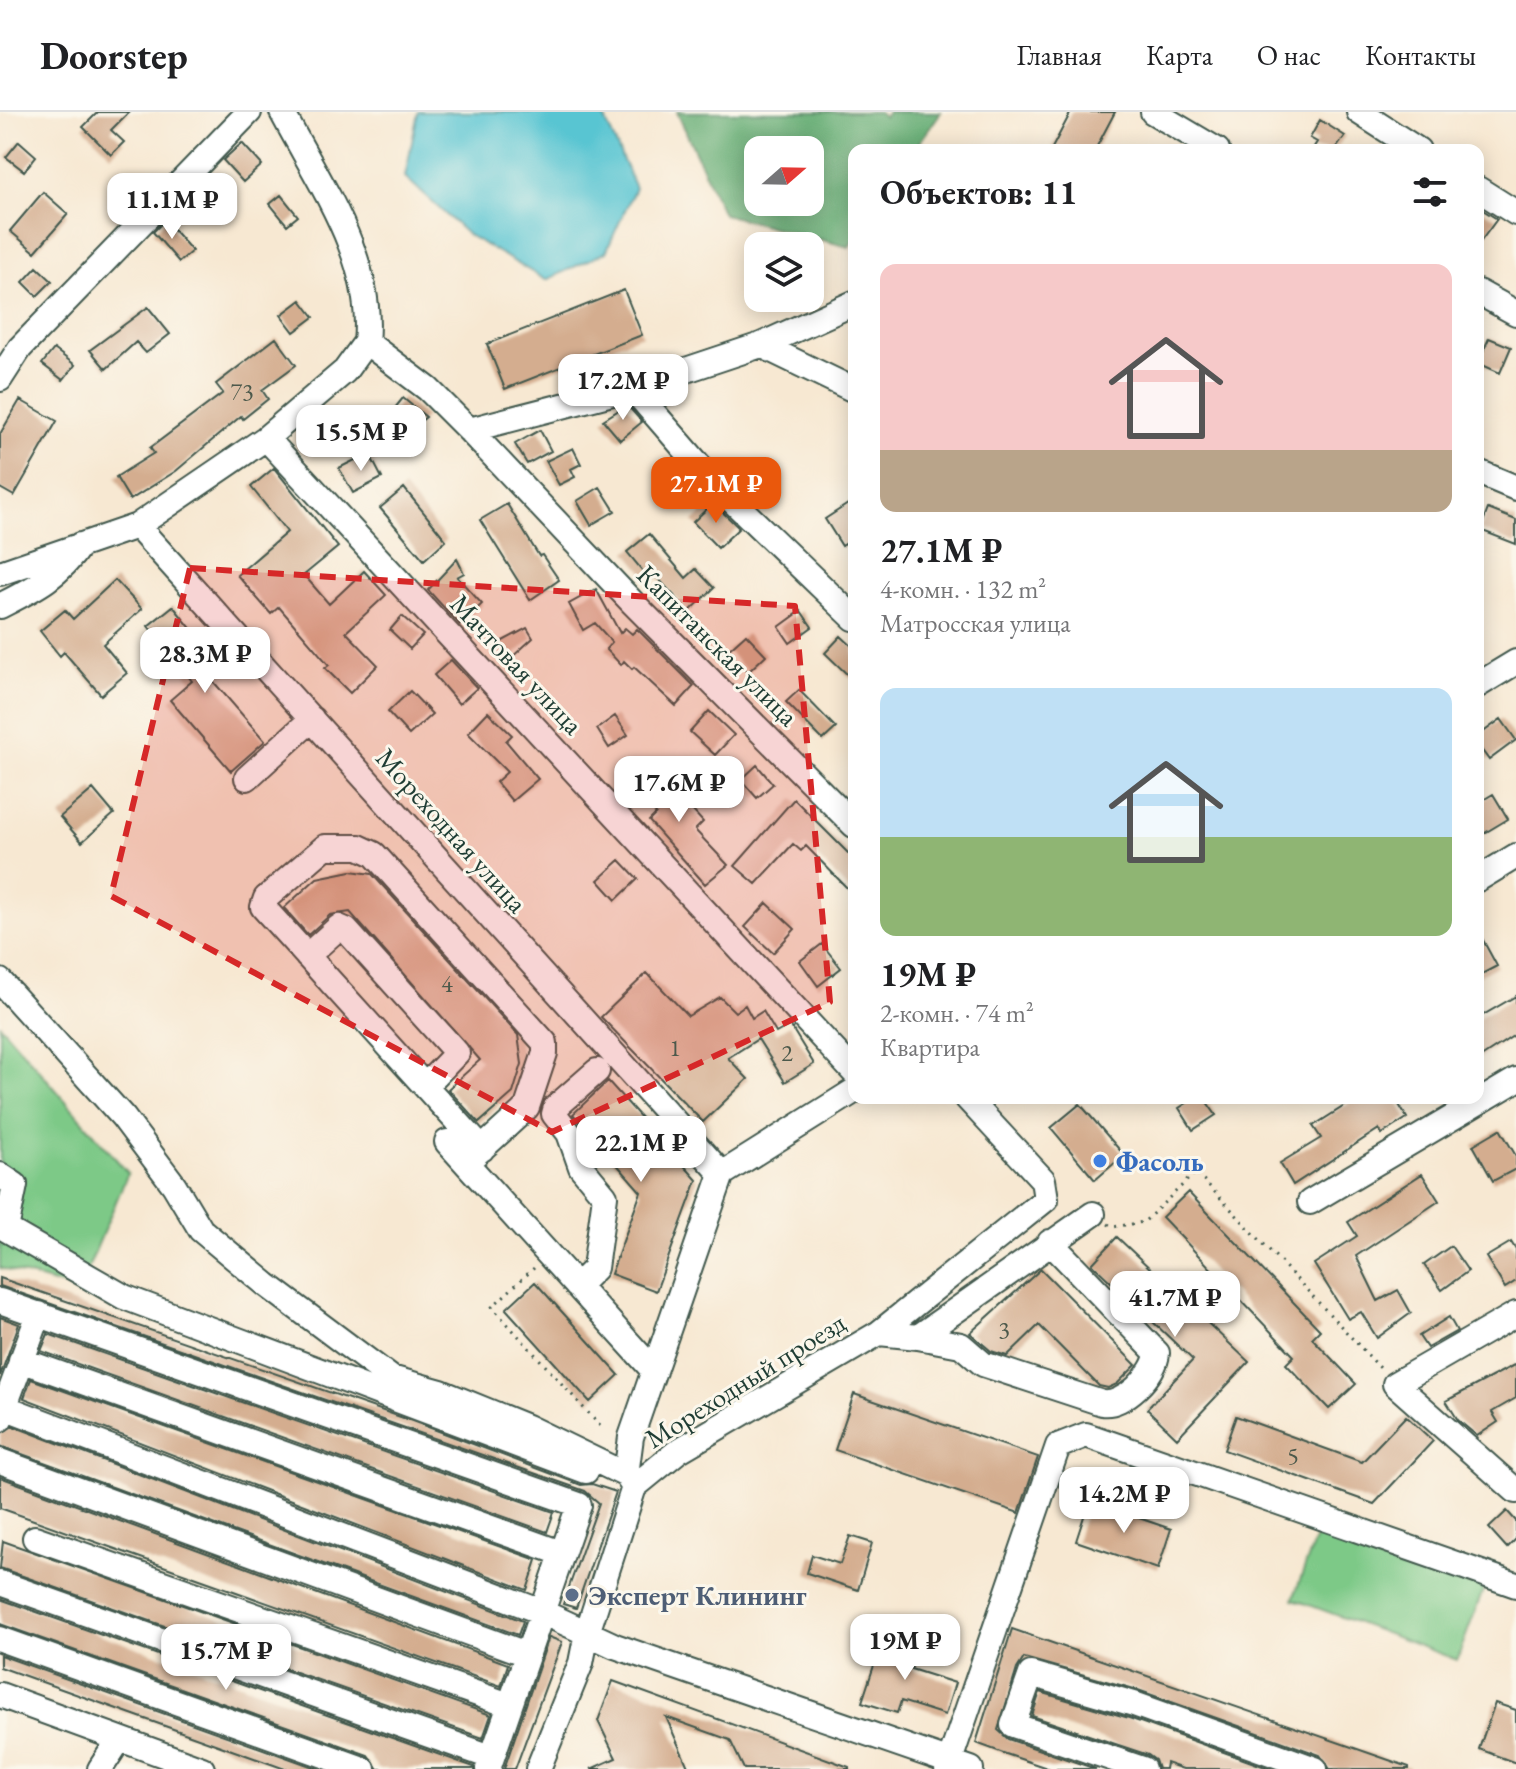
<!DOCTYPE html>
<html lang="ru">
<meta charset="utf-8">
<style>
body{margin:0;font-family:"EB Garamond",serif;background:#f6f6f6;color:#202124;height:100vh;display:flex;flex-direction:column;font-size:30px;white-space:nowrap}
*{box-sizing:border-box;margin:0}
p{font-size:26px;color:#757577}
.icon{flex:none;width:44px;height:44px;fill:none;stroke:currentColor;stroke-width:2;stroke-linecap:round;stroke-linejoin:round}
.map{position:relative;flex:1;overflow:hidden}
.drawer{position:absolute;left:848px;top:32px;width:636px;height:960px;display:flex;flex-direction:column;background:#fff;border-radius:16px;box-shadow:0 4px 20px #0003}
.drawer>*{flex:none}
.needle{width:52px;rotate:70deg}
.controls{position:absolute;left:744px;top:24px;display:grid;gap:16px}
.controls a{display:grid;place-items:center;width:80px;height:80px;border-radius:16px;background:#fff;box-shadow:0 4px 20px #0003;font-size:40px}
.price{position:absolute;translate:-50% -68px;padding:0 18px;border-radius:16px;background:#fff;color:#222;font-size:26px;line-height:52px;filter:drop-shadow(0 2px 4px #0008)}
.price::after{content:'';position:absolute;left:50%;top:48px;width:24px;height:18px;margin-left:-12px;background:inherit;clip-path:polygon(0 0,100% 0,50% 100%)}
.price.current{background:#ea580c;color:#fff}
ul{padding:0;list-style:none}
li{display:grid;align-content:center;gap:16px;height:424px;padding:0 32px}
li span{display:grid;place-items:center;height:248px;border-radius:16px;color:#555}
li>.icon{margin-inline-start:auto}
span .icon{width:144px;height:144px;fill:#fffc;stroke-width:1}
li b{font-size:34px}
h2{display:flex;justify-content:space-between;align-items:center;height:96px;padding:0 32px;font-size:34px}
header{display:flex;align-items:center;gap:48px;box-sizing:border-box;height:112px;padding:0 40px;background:#fff;border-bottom:2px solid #e0e0e0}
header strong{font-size:38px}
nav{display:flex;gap:44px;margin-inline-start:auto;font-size:28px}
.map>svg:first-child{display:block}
.green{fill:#7dc987;stroke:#4e835e;stroke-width:2}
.forest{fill:#66ad74;stroke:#427554;stroke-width:2;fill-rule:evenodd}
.water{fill:#59c5d2;stroke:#3c8183;stroke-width:2}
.building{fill:#d4ad8f}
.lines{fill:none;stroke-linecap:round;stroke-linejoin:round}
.minor-casing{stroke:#3f574c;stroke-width:28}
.path{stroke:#3f574c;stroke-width:3;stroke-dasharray:2 6;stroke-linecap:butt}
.minor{stroke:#fff;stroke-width:24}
.marked{fill:#d62828;fill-opacity:0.2;stroke:#d62828;stroke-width:6;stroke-dasharray:16 10;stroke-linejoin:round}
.shop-dot{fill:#3f7fe0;stroke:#fbf7ec;stroke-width:3}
.service-dot{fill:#5c6f8a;stroke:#fbf7ec;stroke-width:3}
.labels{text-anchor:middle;stroke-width:6;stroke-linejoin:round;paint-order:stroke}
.number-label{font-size:24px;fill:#4c594b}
.street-label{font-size:28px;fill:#1f3d34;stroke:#fbf7ec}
.shop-label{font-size:28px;font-weight:bold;fill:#366cbe;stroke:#fbf7ec;text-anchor:start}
.service-label{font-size:28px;font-weight:bold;fill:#4e5e75;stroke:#fbf7ec;text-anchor:start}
</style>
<header>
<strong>Doorstep</strong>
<nav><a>Главная</a><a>Карта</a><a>О нас</a><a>Контакты</a></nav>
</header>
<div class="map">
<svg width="1516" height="1657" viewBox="0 0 1516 1657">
<rect width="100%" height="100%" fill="#fbf7ec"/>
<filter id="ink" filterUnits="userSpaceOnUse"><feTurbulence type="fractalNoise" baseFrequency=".0125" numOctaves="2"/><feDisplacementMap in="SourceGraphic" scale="16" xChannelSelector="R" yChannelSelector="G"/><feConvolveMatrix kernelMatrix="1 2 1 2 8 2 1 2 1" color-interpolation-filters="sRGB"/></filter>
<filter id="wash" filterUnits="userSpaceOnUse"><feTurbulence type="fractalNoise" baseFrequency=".006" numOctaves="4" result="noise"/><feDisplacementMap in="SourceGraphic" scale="32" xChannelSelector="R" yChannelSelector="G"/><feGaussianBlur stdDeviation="1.8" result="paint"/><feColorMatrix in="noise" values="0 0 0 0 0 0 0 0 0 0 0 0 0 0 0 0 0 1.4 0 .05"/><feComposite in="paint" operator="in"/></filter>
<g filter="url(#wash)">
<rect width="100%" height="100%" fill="#f7e8d2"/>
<!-- green -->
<path class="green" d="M0,913L128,1061L79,1178L0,1156Z
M1321,1412L1485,1473L1457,1548L1293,1487Z"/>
<!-- forest -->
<path class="forest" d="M677,0H879L884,5L888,0H941L914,38H854V127L849,135L723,102ZM758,38H810V90H758Z"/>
<!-- water -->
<path class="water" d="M418,0H602L635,76L606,140L546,168L468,123L405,65Z"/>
<g id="blocks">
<!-- building -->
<path class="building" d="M98,0H129L111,18L124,30L111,43L83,15Z
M1071,0H1115L1095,38H1051Z
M1320,8L1345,24L1335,38H1312L1317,30L1310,26Z
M19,29L36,44L24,59L6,45Z
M242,31L262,53L243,70L223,48Z
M43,80L68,102L35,140L10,119Z
M281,83L298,104L287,113L270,92Z
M1478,95L1497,107L1478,133Z
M165,108L192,139L179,150L153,120Z
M37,155L52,169L37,184L23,170Z
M624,178L642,223L505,277L487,232Z
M301,188L314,205L294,220L281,203Z
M148,195L170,222L146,241L136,230L106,257L90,238Z
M276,226L296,253L262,278L268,287L243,307L241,304L176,359L130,388L116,365L154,341L150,336L223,281L216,272Z
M1489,226L1511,235L1500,261L1478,251Z
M54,237L75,253L63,268L42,252Z
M403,286L426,305L405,322L386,307Z
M20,288L57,309L14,384L0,376V322Z
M627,293L642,310L620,328L603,308Z
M540,318L551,339L527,352L515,332Z
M573,336L581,352L571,357L575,365L559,373L546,349Z
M369,341L382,366L353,381L339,356Z
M274,356L338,435L304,463L329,492L364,459L386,483L346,520L378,553L350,581L325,556L329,553L279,495L271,502L237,463L287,420L251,375Z
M600,375L615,399L591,413L577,389Z
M404,376L446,428L424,448L380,396Z
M854,388V426L842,434L825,407Z
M713,391L739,416L718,436L693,410Z
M507,392L539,444L542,443L559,468L530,488L480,408Z
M1488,397L1516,408V432L1480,418Z
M649,422L686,466L696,457L714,476L689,500L656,464L650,468L627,440Z
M457,447L464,461L457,465L482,492L460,513L428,478Z
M115,468L142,497L103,532L127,561L101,583L64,540L60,544L40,519L65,498L73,507Z
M596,477L620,521L625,516L632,522L637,517L694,574L676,594L634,555L632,557L624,549L621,553L606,537L612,530L595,511L583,518L569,492Z
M173,494L206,535L193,546L265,629L231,659L170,588L192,569L148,514Z
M801,499L812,515L790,531L779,515Z
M402,504L423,523L410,537L390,518Z
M527,516L533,526L509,548L499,531Z
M746,522L766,543L748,560L727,539Z
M841,524L854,536V569L825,541Z
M451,548L477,576L459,592L434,563Z
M799,578L836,616L823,628L786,590Z
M410,579L432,602L409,623L388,600Z
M709,599L734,623L715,643L690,620Z
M488,600L512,623L506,629L538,667L512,689L496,670L507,660L468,621Z
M615,604L628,623L609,636L597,617Z
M1501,607L1516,628L1489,648L1478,633V624Z
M660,651L678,673L673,677L703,710L695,718L728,753L705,772L649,709L656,702L633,672Z
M757,653L773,672L757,686L741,668Z
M93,677L114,702L82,730L60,705Z
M1493,682L1508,707L1478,725V691Z
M794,687L854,747V783L806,734L801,739L793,732L756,772L735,754Z
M620,748L638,767L616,788L598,768Z
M351,759L372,762L518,923L522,952L513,981L479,1011L448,977L480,948L350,800L330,803L308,823L284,796L317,766Z
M767,791L795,817L773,841L745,815Z
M1478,819L1497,854L1478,864Z
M822,832L841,856L818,874L800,849Z
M647,861L688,904L720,885L735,900L745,893L752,906L763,899L776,921L790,913L814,952L785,970L758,927L728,946L748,967L703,1010L601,905Z
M1516,884V922L1478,947V906Z
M608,969L697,1068L656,1179L611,1162L641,1080L573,1002Z
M1195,986H1204L1216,1003L1193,1018L1179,996Z
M1357,986H1395L1407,1006L1382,1022L1379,1017L1293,1073L1280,1051L1321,1026L1313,1014Z
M1080,992L1124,1043L1095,1068L1051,1016Z
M1500,1017L1516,1044V1057L1493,1069L1473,1033Z
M1422,1062L1439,1089L1356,1144L1378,1189L1398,1178L1411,1201L1377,1226L1361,1200L1348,1207L1314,1152L1357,1124L1348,1110Z
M1188,1080L1320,1218L1312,1226L1356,1272L1329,1297L1286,1252L1294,1244L1162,1105Z
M1117,1125L1249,1250L1177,1326L1147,1297L1193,1248L1092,1152Z
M1511,1130L1516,1138V1169L1505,1176L1486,1145Z
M1451,1134L1468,1159L1442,1178L1424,1153Z
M1041,1157L1136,1253L1117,1272L1108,1276L1099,1274L1039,1213L1007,1244L991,1239L970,1221Z
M0,1166L412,1309L581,1373L592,1372L616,1380L576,1496L563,1492L599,1391L585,1379L0,1174Z
M535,1170L619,1263L590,1290L506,1197Z
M0,1205L19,1212L0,1264Z
M1449,1205L1457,1219L1427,1236L1419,1224Z
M48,1222L554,1400L547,1420L41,1239Z
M1516,1252V1286L1492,1300L1498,1310L1477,1324L1458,1308L1446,1289Z
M31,1267L537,1448L527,1478L24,1286Z
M854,1282L1038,1345L1019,1401L835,1338Z
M1236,1304L1362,1350L1406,1304L1433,1329L1374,1392L1224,1338Z
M13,1314L523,1509L518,1523L0,1334V1322Z
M0,1365L508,1552L501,1574L0,1396Z
M1089,1389L1171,1417L1158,1457L1076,1429Z
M1507,1399L1516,1409V1427L1507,1436L1489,1416Z
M850,1424L872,1431L858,1478L807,1461L812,1443L840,1452Z
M3,1429L491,1603L483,1626L0,1456Z
M0,1487L474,1655L473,1657H378L368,1643L0,1512Z
M1012,1517L1409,1655V1657H1330L1320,1643L1138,1578L1024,1546L1017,1557L998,1618L1008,1627L1096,1657H1050L1006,1642L976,1631Z
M549,1525L562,1530L515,1657H504Z
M883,1526L918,1538L911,1557L955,1571L945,1603L901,1589L897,1601L862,1590Z
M0,1543L319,1657H285L0,1555Z
M613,1569L849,1655V1657H744L730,1628L666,1605L689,1657H591L616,1646L598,1609Z
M1040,1580L1129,1606L1271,1657H1183L1166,1651L1165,1657H1158L1155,1648L1148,1643L1032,1604Z
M1495,1591L1516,1598V1651L1479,1637Z"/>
</g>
</g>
<g filter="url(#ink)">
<use href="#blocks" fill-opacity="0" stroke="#3f574c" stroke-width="2"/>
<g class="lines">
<defs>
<path id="minor" d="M282,0C319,71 375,148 366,230
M1153,0L1217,38
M1359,0L1418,38
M1478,77L1516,101
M1478,180L1516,201
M366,230L428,277L469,318L632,490L854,713
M761,233L854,278
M0,267L20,236L249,0
M632,276L717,374L854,506
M469,318L632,276L761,233L854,191
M266,326L854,960
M1478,360L1516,376
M137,414L722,1062
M0,461L137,414L266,326L345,259L366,230
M0,494C33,477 59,465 80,433
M1478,573L1516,550
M247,666L312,607
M1478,767L1516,744
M307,844L339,815L346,818L457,941L425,974
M0,869L123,1005L174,1073L201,1118L267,1173L391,1266L441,1280L527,1315L626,1363
M447,1030L654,1259
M466,1051L522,1000L527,995L545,941V931L374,742L359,735H325L266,786L263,795L482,1037
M0,1063L15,1073L6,1117L124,1185L586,1359
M1310,1090L1516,968
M577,1174L595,1156L605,1084L581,1055L569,1021L554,1002L556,995L597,959
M0,1189L579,1393L488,1657
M1516,1202L1395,1272L1516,1379
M879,1221L1046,1087L1043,1068L967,986
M918,1225L961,1233L983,1252L1102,1291C1123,1295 1156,1262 1157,1241L1050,1130
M21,1248L561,1441
M4,1295L542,1500L615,1534L971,1657
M0,1307L39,1202
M0,1349L526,1542
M634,1375L678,1339L879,1221L918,1225L1093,1102
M35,1426L509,1593
M0,1471L491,1645
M0,1527L363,1657
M0,1583L202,1657
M100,1657L119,1628
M538,1657L581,1551L587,1521L634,1375L626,1363L631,1325L722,1062L854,979
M947,1657L1058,1334L1086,1323L1516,1473
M1143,1657L1013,1613L1031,1562L1134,1592L1315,1657"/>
</defs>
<!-- minor casing -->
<use href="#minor" class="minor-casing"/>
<!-- path -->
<path class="path" d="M1108,1112L1113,1115L1144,1110L1196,1060L1382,1258
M534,1156L492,1195L601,1315"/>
<!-- minor -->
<use href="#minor" class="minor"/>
</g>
</g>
<!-- marked area -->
<path class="marked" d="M190,456L795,494L830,890L552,1020L111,784Z"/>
<!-- markers -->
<circle class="shop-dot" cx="1100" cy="1049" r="8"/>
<circle class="service-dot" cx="572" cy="1483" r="8"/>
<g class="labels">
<!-- number labels -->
<g class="number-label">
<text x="242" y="288">73</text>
<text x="447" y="880">4</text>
<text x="675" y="944">1</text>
<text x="787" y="949">2</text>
<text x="1004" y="1226">3</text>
<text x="1293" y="1352">5</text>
</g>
<!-- street labels -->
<g class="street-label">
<text transform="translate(718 533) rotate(45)" y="10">Капитанская улица</text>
<text transform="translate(517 552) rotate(47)" y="10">Мачтовая улица</text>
<text transform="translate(452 718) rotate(48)" y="10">Мореходная улица</text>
<text transform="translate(745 1268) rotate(-32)" y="10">Мореходный проезд</text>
</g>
<!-- shop labels -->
<g class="shop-label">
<text x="1116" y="1059">Фасоль</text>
</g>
<!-- service labels -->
<g class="service-label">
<text x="588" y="1493">Эксперт Клининг</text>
</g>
</g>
</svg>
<div class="controls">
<a><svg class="needle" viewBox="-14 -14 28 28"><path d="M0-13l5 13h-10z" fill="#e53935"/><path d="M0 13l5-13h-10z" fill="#757577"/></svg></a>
<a><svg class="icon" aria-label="layers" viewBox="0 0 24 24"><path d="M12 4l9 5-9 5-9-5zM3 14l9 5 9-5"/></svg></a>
</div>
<b class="price" style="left:172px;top:129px">11.1M ₽</b>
<b class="price" style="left:623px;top:310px">17.2M ₽</b>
<b class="price" style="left:361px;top:361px">15.5M ₽</b>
<b class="price current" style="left:716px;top:413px">27.1M ₽</b>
<b class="price" style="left:205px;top:583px">28.3M ₽</b>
<b class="price" style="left:679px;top:712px">17.6M ₽</b>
<b class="price" style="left:641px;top:1072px">22.1M ₽</b>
<b class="price" style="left:1175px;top:1227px">41.7M ₽</b>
<b class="price" style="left:1124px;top:1423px">14.2M ₽</b>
<b class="price" style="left:905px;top:1570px">19M ₽</b>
<b class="price" style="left:226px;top:1580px">15.7M ₽</b>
<section class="drawer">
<h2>Объектов: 11<svg class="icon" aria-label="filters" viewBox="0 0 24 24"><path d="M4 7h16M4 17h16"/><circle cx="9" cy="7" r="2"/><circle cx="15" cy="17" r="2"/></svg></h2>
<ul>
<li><span style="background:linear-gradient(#f6c9c9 75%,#b9a48a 0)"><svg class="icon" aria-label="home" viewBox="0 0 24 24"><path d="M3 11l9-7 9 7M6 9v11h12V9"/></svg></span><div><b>27.1M ₽</b><p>4-комн. · 132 m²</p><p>Матросская улица</p></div></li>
<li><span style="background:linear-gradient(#bfe0f5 60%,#8fb573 0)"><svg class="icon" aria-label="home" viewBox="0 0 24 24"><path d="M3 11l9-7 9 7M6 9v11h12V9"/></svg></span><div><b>19M ₽</b><p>2-комн. · 74 m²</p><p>Квартира</p></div></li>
</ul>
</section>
</div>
